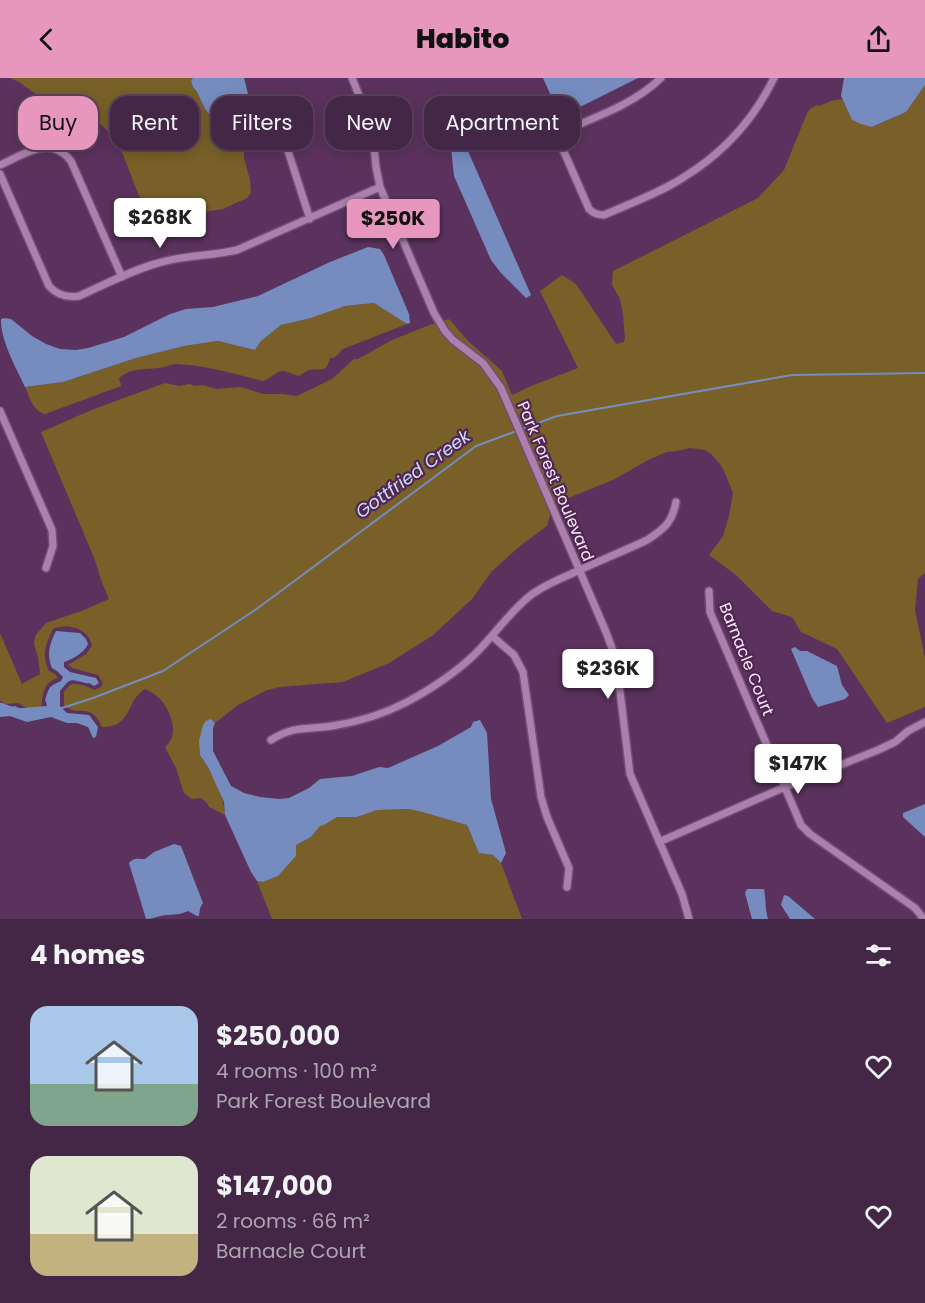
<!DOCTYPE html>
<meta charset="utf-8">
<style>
body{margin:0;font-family:Poppins,sans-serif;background:#4b2e4d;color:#f1f3f6;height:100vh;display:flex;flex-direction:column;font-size:22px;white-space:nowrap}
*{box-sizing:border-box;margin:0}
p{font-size:20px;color:#afa5b3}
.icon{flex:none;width:33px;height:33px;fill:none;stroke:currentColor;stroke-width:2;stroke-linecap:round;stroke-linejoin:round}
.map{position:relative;height:841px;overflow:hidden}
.side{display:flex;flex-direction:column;background:#442646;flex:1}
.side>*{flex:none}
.guide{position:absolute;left:18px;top:18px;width:600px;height:54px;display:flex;gap:12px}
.price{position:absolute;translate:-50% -51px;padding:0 14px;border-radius:6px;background:#fff;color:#222;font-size:20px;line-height:39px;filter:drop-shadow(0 2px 3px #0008)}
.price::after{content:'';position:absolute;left:50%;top:36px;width:18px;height:14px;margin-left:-9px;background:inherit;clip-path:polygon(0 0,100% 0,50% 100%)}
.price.selected{background:#e797bd;color:#111}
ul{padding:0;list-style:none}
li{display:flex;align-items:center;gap:18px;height:150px;padding:0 30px}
li span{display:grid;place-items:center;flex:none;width:168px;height:120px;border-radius:18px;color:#555}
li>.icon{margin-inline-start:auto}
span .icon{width:72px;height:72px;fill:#fffc;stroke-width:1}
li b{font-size:26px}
h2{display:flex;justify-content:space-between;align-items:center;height:72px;padding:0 30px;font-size:26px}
.tag{padding:0 21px;border-radius:18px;background:#442646;box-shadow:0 3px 15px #0003,0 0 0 2px #5c435f;font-size:21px;line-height:54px}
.tag.selected{background:#e797bd;color:#111}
header{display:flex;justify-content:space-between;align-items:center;height:78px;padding:0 30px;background:#e797bd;color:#111;font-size:27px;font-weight:800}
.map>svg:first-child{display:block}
.green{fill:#786028}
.water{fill:#768cbf}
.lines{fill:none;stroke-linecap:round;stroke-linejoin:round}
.stream{stroke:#768cbf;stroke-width:2}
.canal{stroke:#768cbf;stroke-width:9}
.minor-casing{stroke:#704e72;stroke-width:10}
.minor{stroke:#ad7fae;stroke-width:7}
.labels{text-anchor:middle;stroke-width:4.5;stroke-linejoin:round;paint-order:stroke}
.street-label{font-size:16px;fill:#fde9fe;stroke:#502752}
.water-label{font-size:18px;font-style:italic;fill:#ccdaf8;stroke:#502752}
</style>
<header><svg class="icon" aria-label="back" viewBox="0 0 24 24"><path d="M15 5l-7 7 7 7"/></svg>Habito<svg class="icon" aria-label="share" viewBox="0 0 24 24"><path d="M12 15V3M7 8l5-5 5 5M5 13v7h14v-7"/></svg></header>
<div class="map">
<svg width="925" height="841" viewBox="0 0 925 841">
<rect width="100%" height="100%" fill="#5b325d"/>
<!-- green -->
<path class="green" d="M10,0H193L191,3L193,9L197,14L205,31L210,37L219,57L240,64H244V80L250,102L251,115L247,120L223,131L156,141C138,132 128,78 114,60C108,52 81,27 72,25C63,23 54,25 45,21C36,17 29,11 22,6C19,3 14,2 10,0Z
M925,7V495L918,501L915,532L925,580V629L887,645L837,571L801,554L792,539L772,533L736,497L709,477L723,458L729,438L733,415L725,395L720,386L711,376L705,372L690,370L677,373L667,374L650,381L613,402L566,421L552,431L547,448L520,468L492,493L472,521L432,558L389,585L343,604L280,609L267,612L238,627L215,645L211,641L200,677C212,696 224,716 225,737L209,729L207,725L201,720L192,721L184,715L176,690L165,669C182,656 169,626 154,616C153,615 147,612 145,611C126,622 132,650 102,649C90,622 79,641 64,627V614C66,612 68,609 70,607C76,604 89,609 94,612L101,609L103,605L98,597L72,590L68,587L86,576L92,568C89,550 68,545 53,551C46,566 41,577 49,593L55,596L58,600C42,605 43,617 41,631L31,632L18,625L5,626L0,622V555L22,606L40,596L38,579L34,566L35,558L46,545L84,532L109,521L101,502L95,482L41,354L94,331L165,305L179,308L190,306L194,308L203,307L216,311L241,309L263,316H282L297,318L332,301L354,281H358L392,262L427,248L448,241L450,242L468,263L502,293L512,317L531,308L578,290L540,213L562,197L576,206L616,266L624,264L625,260L623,237L620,221L612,207L613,193L758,120L784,92L807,35L810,31L817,27L820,28L831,23L842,21L852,42L861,46L873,49L906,34Z
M374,225L407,246L343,271C338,275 336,281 330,280C326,297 320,289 309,292C305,294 302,296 299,298C294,297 288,293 283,293C275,293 271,301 263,303C235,296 205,287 176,286C170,286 164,290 158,290C143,292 133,289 119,300L121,308L45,336C33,333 30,320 25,309L63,304L136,280L184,268L218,263L255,272L261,263L281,247L311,240L345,228Z
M409,731L422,734L467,747C470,757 476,765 479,775L493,777L501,785L522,841H272L257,803L263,804L278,798L296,778V767L311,759L320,748L324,747L337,738L349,739H357L377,732Z"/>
<!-- water -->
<path class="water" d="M193,0H244L248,16L247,60L244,64H240L219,57L210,37L205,31L197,14L193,9L191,3Z
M543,0H638L570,34L569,39L563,38L556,29Z
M844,0H925V7L906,34L872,49L861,46L852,42L841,18Z
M461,57L531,217L526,220L501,195L491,182L454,98L451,70L449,62Z
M368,169L380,171L384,177L409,236L410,245L407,246L374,225L345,228L311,240L281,247L261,263L255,272L218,263L184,268L136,280L63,304L25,309C16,290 0,261 1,241L5,240L11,241L32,258L46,266L60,271L76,272L88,270L124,259L170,236L186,231L213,229L258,218L330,184Z
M56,553L80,555L86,561L88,566C84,575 73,581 64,584V589L70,594L96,600L99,605L94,608C87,604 93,606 85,605C69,601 71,600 60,613V628L67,635L89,637L98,649L96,659L93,660L88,649L77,645H67L51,639L27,644L10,638L0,639V628L5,630L15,628L30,636L43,634C47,630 48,627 45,622C50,608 48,609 61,603L63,599L57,593L52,590C46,577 50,565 56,553Z
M795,569L800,573H807L837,588L842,607L849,617L845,621L818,629L812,620L791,571Z
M211,641L215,645L213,650V673L231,708L244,715L260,719L279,721L289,720L309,710L320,701L352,698L379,689L388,690L438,668L471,649L473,644L480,642L487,655L491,721L506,775L501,785L493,777L479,775L467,747L422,734L409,731L377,732L357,739H337L324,747L320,748L311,759L296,767V778L278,798L263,804L257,803L251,794L225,737L224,724L209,691L200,677L199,663L203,647L206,643Z
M925,726V759L903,739V735Z
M174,766L181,768L203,825L200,830L199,838H197L188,833C178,837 178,836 167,837C160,837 154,841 146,841L129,785C134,779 138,781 145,781L154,774Z
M747,811H764C766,821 765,831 768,841H752L745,815Z
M784,817L788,818L815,841H790L781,827Z"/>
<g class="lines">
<!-- stream -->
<path class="stream" d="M59,631L93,620L163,593L258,530L476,368L557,338L792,297L925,295"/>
<!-- canal -->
<path class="canal" d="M0,629L16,635L54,632"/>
<defs>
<path id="minor" d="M352,0L372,49L376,89L380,109L434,235L445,253L453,262L483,285L501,310L606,554L613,573L618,597L630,696L682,816L689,841
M661,0C635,25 601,37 568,51L562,58L561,67L589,131C594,136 598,137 604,137C631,125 660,115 684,99C723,75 754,41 774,0
M287,70L310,141
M0,87C25,76 50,56 71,83L122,199
M0,96L49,208C57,217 67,220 79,218C106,206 134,191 162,184C187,177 212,178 237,172L380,109
M0,333L52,452L53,468L46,490
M709,513L710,534L801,747L810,756L915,830L924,841
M492,558L514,577L523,594L541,719L547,739L569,790L567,809
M271,662C294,647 307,652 332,648C358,644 384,636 407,624C431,611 454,596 474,577C494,558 509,534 531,517C543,508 557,502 571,496C596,484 622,474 647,462C664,451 672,445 676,424
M659,764L785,709L878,672L895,664L908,653L925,644"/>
</defs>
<!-- minor casing -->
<use href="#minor" class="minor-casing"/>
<!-- minor -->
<use href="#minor" class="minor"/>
</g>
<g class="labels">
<!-- street labels -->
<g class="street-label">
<text transform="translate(556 403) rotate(67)" y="6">Park Forest Boulevard</text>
<text transform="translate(747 581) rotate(68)" y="6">Barnacle Court</text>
</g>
<!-- water labels -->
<g class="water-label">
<text transform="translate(413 396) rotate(-36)" y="6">Gottfried Creek</text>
</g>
</g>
</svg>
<b class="price" style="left:160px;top:171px">$268K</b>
<b class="price selected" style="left:393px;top:172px">$250K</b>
<b class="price" style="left:608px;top:622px">$236K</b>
<b class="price" style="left:798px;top:717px">$147K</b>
<div class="guide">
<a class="tag selected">Buy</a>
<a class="tag">Rent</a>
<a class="tag">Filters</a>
<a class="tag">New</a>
<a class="tag">Apartment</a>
</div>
</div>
<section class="side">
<h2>4 homes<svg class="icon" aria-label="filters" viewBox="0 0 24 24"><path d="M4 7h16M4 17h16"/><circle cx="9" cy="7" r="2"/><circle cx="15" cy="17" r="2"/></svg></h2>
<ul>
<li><span style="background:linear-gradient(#a9c7e8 65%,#7fa58c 0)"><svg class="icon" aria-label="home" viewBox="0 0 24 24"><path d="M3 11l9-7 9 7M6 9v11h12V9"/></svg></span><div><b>$250,000</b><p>4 rooms · 100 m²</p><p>Park Forest Boulevard</p></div><svg class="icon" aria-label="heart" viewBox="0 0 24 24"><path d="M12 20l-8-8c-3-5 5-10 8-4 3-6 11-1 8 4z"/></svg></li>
<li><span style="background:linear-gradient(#dfe7d0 65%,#c2b280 0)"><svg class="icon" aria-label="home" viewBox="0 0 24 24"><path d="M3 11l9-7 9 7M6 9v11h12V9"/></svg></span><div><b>$147,000</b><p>2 rooms · 66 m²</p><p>Barnacle Court</p></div><svg class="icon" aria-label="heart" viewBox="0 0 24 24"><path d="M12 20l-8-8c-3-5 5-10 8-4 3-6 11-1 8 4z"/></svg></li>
</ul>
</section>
